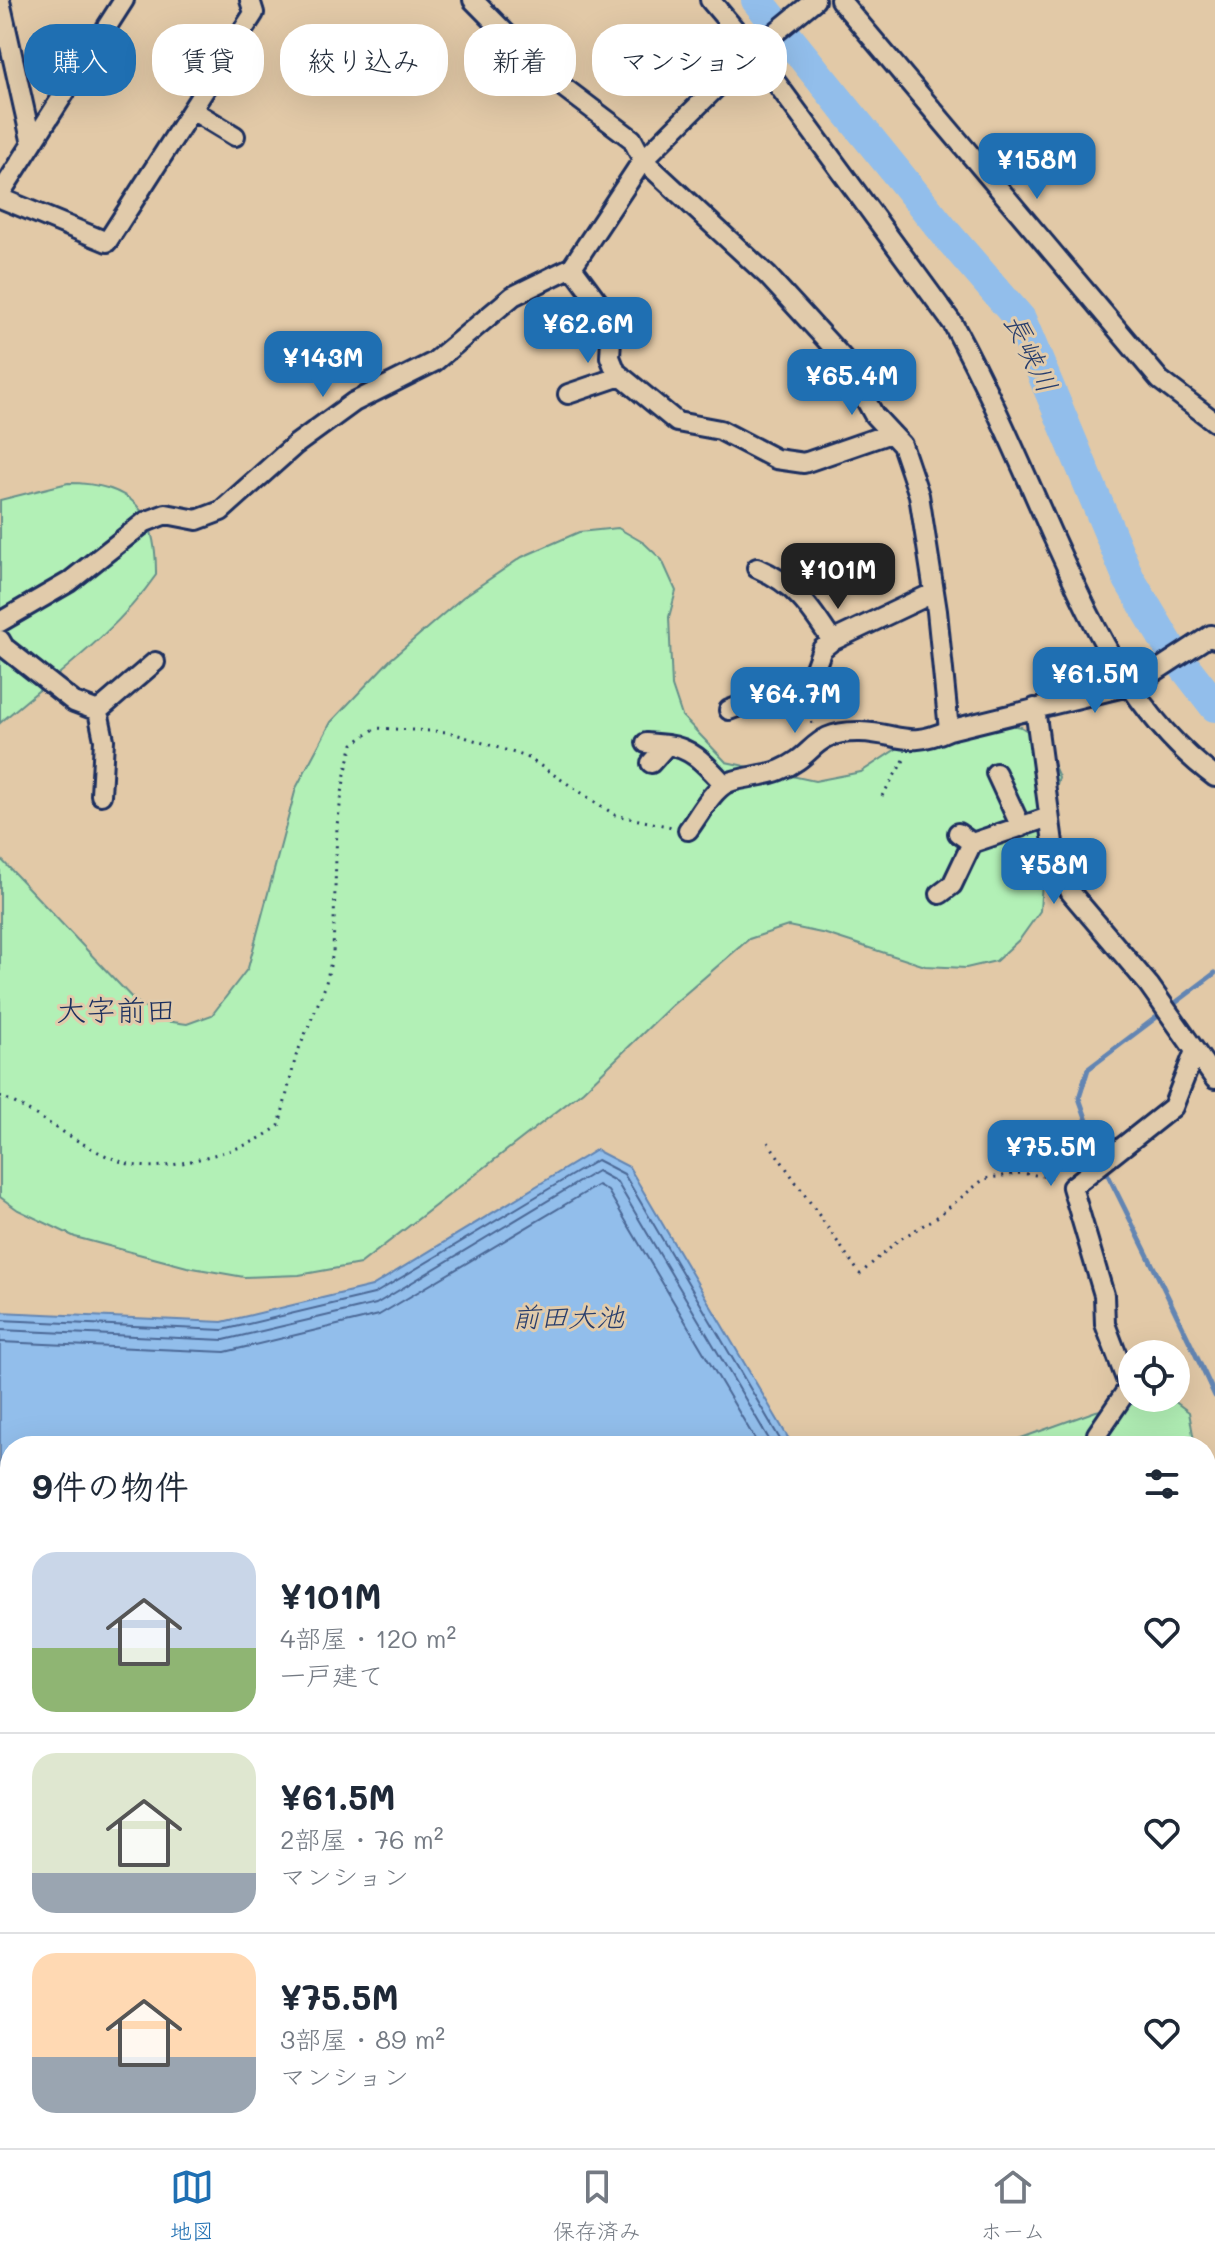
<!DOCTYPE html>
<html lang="ja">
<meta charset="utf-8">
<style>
body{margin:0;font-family:Mali,"Klee One",sans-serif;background:#f2f2f3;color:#1f2937;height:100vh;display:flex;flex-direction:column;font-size:30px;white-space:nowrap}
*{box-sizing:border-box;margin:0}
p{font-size:26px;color:#747a83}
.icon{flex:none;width:44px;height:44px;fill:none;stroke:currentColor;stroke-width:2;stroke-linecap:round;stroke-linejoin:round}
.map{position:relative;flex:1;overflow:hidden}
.sheet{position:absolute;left:0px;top:1436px;width:1216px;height:712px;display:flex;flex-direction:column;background:#fff;border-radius:32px 32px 0 0;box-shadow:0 8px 32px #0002}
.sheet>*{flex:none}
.banner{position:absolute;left:24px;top:24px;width:800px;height:72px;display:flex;gap:16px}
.tools{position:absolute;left:1118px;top:1340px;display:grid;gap:16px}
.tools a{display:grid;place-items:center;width:72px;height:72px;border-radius:50%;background:#fff;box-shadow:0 8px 32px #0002;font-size:40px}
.price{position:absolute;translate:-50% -68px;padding:0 18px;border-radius:16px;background:#1f6fb2;color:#fff;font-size:26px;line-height:52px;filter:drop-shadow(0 2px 4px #0008)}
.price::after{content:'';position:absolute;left:50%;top:48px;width:24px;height:18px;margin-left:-12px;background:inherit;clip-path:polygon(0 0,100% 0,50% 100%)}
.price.active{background:#222;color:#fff}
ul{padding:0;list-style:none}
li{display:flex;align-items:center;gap:24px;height:200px;padding:0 32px}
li+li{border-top:2px solid #e0e1e3}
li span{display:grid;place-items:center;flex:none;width:224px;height:160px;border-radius:24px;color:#555}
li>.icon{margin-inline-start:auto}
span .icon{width:96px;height:96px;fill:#fffc;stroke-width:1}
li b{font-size:34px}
h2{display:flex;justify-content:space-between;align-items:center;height:96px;padding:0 32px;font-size:34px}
.pill{padding:0 28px;border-radius:32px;background:#fff;box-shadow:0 8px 32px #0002;font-size:28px;line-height:72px}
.pill.active{background:#1f6fb2;color:#fff}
.menu{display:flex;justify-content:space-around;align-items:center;height:112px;border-top:2px solid #e0e1e3;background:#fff;font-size:22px;color:#747a83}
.menu a{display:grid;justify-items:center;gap:4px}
.menu .active{color:#1f6fb2}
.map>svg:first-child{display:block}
.green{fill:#b2f0b6;stroke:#66908a;stroke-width:2}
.water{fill:#92beeb;stroke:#6285b3;stroke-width:2}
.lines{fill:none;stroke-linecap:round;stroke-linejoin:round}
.shore{stroke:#4b6896;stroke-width:2}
.stream{stroke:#6285b3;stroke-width:5}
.river{stroke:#92beeb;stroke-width:32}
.minor-casing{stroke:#1b2f5e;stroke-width:24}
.path{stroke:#1b2f5e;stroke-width:3;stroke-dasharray:2 6;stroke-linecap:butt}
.minor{stroke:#e1cbab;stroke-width:18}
.labels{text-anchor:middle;stroke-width:6;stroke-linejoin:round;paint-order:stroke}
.water-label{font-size:28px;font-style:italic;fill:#273d6c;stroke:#e1cbab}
.quarter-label{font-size:30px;fill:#1b2f5e;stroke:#e1cbab}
</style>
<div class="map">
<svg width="1215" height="2148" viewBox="0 0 1215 2148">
<rect width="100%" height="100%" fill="#e2c9a7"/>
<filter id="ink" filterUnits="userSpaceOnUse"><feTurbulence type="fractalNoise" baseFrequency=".0125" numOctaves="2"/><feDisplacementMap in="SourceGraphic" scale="16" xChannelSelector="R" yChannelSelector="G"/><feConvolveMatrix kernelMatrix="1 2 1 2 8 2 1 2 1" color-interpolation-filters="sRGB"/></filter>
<g filter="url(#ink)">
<!-- green -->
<path class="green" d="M68,483C132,483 157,511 156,575C115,634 54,676 0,723V500Z
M618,528L644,543L662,560L676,591L669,617L672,686L682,716L726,762L815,781L861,772L907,742L989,721L1021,727L1043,741L1059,777L1046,823L1040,911L1020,939L996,961L966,968L925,966L826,934L788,926L749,939L670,1007L583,1091L360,1264L299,1275L244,1277L187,1267L75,1237L18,1210L0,1197V858L134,1000L165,1021L187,1024L212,1015L248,968L296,788L331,722L390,660L463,597L522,557L579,532Z
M1161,1398H1170L1189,1412L1195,1446H999L1096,1411Z
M10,1582V2138H785L773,2148H0V1591Z
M1006,2138H1070L1083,2148H995Z"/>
<!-- water -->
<path class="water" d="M596,1150L629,1167L793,1446H10V1489L0,1484V1312L222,1322L372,1286Z
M10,1923V2010L0,2006V1938Z"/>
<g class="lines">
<!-- shore -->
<path class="shore" d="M0,1320L223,1330L374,1294L597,1160L624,1174L784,1446
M0,1330L224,1340L376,1304L597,1171L617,1182L773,1446
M0,1342L225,1352L379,1315L598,1185L608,1191L759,1446"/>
<!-- stream -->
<path class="stream" d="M1100,1158L1079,1098L1088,1069L1215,973
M1104,1167C1142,1243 1179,1318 1215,1396"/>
<!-- river -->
<path class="river" d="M757,0L948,236L1020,319L1129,579L1170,648L1215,706"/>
<defs>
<path id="minor" d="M473,0L546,74L632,139L643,160L768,276L842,357L874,415L902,445L919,495L937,611L949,730
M710,0L753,51L953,324C991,394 1022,467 1054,539C1095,629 1133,716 1215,777
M840,0L1160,380L1215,422
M0,1L32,144
M192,110L235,136
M0,194L124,0
M0,198L107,242L254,13L250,0
M572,267L612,321L610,357L616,372L677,422L720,430L776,459L804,463L891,433
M568,394L621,376
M757,568C795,584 810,607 832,641L933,593
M0,622L69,582L145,522L166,514L197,520L221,511L295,445L354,402L434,362L513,296L572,267L643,160L753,51L815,0
M0,640L4,647L74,702L98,711L155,662
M1035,708L1055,858L1071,893L1149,985L1215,1079
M729,710L811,679L822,649L832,641
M98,711L104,740L101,795
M646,743L667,745
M651,763L667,745C693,748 707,766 724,784
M996,773L1021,827
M688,830C698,817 712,790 727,783C743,776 764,777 780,770C817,755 811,731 860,732C899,733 907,749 949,730L1128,686L1142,680L1211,635L1215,639
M958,833L972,843L1049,817
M940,894L952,885L972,843
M1096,1446L1097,1434L1129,1387L1105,1324L1104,1295L1072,1187L1173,1107L1195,1051
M1206,1753L1215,1738
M1206,1783L1215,1791
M666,2148L681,2138"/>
</defs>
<!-- minor casing -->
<use href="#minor" class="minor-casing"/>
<!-- path -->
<path class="path" d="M810,698L812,726
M882,796L907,755
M0,1096C44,1115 92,1158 138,1166C161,1169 184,1163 206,1157C239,1148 250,1146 279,1126L296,1056L325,987L333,953L337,825L345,774L353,744L376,728L449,732L527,757L615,815L672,827
M768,1142L860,1274L897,1241L937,1217L984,1179L1021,1173L1056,1178"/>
<!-- minor -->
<use href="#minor" class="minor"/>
</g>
</g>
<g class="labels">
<!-- water labels -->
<g class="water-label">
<text transform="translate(1031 353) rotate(64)" y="10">長峡川</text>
<text x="568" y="1327">前田大池</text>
</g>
<!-- quarter labels -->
<g class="quarter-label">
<text x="116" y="1021">大字前田</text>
</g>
</g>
</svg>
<div class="tools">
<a><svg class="icon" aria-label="locate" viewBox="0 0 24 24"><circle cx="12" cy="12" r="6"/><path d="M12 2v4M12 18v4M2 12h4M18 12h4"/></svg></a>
</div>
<b class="price" style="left:1037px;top:201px">¥158M</b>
<b class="price" style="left:588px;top:365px">¥62.6M</b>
<b class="price" style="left:323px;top:399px">¥143M</b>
<b class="price" style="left:852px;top:417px">¥65.4M</b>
<b class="price active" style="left:838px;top:611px">¥101M</b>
<b class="price" style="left:1095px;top:715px">¥61.5M</b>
<b class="price" style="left:795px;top:735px">¥64.7M</b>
<b class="price" style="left:1054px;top:906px">¥58M</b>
<b class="price" style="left:1051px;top:1188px">¥75.5M</b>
<div class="banner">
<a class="pill active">購入</a>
<a class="pill">賃貸</a>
<a class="pill">絞り込み</a>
<a class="pill">新着</a>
<a class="pill">マンション</a>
</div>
<section class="sheet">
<h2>9件の物件<svg class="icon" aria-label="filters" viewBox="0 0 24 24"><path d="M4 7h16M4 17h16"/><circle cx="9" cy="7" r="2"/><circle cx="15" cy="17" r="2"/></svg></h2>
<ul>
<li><span style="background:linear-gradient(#c9d6e8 60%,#8fb573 0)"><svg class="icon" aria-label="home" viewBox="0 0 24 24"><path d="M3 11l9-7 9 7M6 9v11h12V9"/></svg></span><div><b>¥101M</b><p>4部屋 · 120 m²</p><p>一戸建て</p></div><svg class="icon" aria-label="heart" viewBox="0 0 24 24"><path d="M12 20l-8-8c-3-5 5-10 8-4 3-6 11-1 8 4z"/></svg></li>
<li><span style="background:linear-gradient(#dfe7d0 75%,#9aa5b1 0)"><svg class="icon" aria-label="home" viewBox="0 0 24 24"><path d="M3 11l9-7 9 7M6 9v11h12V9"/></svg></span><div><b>¥61.5M</b><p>2部屋 · 76 m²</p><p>マンション</p></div><svg class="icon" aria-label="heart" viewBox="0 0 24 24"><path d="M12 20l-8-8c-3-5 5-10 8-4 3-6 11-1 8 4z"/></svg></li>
<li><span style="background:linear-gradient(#ffd9b3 65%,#9aa5b1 0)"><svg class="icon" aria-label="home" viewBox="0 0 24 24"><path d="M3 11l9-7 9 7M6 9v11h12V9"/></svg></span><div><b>¥75.5M</b><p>3部屋 · 89 m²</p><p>マンション</p></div><svg class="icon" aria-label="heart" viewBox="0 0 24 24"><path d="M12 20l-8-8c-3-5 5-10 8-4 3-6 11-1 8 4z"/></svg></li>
</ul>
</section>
</div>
<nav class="menu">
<a class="active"><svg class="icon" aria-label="map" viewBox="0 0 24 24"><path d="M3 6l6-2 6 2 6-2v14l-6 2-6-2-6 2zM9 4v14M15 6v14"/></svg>地図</a>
<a><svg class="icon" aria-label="saved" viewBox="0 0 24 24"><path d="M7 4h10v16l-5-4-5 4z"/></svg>保存済み</a>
<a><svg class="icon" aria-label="home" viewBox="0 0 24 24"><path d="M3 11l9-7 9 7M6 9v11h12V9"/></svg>ホーム</a>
</nav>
